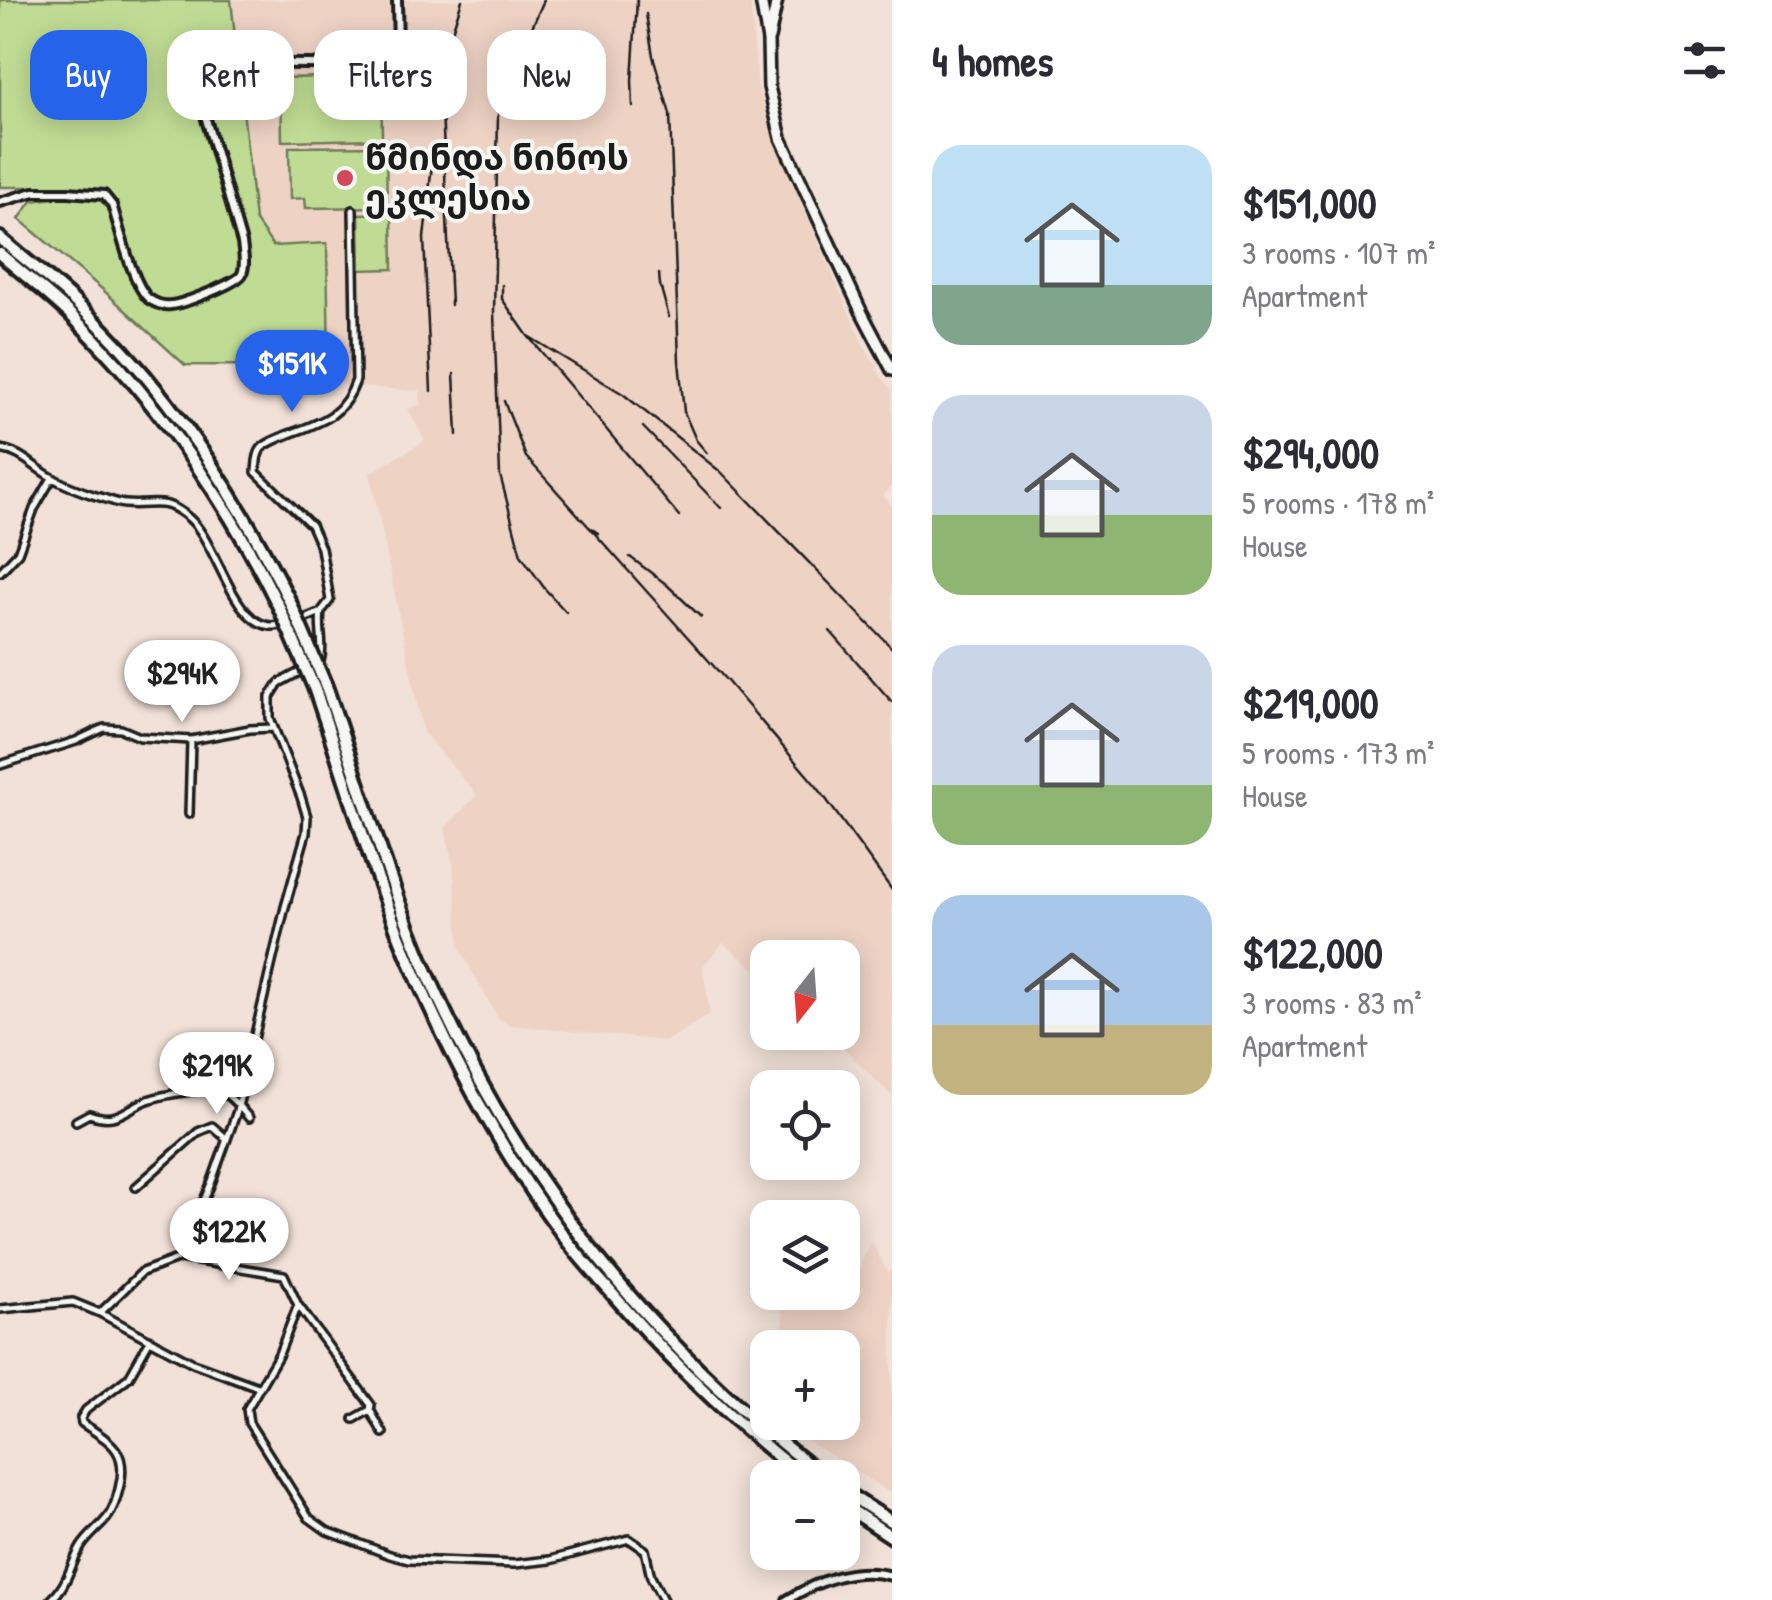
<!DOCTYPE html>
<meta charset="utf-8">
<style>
body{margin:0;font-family:"Patrick Hand","Noto Sans Georgian",sans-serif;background:#f2f2f3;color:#2b2b33;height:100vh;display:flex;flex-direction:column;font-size:38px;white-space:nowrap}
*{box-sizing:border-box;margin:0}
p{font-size:32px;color:#7c7c81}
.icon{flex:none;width:55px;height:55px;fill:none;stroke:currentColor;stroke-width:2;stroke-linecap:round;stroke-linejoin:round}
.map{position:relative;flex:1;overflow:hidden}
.details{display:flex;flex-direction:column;background:#fff;width:880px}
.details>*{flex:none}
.top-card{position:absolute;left:30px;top:30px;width:710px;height:90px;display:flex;gap:20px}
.needle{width:65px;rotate:197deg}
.fabs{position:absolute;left:750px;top:940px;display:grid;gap:20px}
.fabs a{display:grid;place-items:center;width:110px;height:110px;border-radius:20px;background:#fff;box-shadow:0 5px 25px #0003;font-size:50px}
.price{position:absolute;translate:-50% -85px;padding:0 22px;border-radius:35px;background:#fff;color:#222;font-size:32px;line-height:65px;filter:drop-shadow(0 2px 5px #0008)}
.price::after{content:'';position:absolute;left:50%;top:60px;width:30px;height:22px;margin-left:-15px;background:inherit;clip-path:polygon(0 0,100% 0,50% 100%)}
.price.selected{background:#2563eb;color:#fff}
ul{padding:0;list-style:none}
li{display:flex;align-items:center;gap:30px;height:250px;padding:0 40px}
li span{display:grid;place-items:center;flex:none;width:280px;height:200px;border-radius:30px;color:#555}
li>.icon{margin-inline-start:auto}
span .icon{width:120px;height:120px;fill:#fffc;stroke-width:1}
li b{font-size:42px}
h2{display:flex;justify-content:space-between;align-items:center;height:120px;padding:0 40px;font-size:42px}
.tag{padding:0 35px;border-radius:30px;background:#fff;box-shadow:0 5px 25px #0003;font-size:35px;line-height:90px}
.tag.selected{background:#2563eb;color:#fff}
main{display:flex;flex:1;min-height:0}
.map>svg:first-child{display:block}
.built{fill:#eed3c5}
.green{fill:#c0dc94;stroke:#6e7c58;stroke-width:2.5}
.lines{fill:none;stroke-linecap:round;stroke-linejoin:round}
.minor-casing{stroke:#1c1c1c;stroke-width:12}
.tertiary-casing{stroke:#1c1c1c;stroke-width:14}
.primary-casing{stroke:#1c1c1c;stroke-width:16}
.motorway-casing{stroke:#1c1c1c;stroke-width:18}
.minor{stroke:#f6f6f2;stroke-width:5}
.tertiary{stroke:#f6f6f2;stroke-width:6}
.primary{stroke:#f6f6f2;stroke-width:9}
.motorway{stroke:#f6f6f2;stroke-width:10}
.rail{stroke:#1c1c1c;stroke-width:2.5}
.motorway-bridge-casing{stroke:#1c1c1c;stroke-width:18;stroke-linecap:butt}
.motorway-bridge{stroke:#f6f6f2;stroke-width:10}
.poi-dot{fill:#d1495b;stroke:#f6f6f2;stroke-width:4}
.labels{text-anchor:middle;stroke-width:8;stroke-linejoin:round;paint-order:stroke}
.poi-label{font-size:35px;font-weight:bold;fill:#1c1c1c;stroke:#f6f6f2;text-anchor:start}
</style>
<main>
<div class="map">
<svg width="892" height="1600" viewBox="0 0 892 1600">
<rect width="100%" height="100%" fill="#f1e1d8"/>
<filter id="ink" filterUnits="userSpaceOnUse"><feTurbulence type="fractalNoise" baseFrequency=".01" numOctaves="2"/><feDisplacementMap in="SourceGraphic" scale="20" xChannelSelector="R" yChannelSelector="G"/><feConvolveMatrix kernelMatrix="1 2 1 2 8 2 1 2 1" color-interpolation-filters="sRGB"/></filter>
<g filter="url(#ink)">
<!-- built -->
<path class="built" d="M231,0H750L758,87L766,113L784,163L863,344L874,363L879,364L876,369L892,390V487L883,495L892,506V1096L828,1033L842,1032V958H768L767,979L723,943L704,965L703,970L710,1014L666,1041L510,1025L498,1018L460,949L453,865L445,828L477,795L423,732L370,473L425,441L408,409L420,405V391L344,386L329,366L327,243L273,246L255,220Z
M871,1241L888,1273L892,1269V1494L789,1429V1423L842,1422V1348L784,1347L782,1309L826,1293L842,1292L843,1286L853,1282Z"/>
<!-- green -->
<path class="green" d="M0,0H231L255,220L273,246L327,243L329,366L185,365L102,289L19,219L32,201L71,196L72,187H0Z
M381,76L382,139L282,141L281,78Z
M386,146L387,207L306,208L305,198L290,199L289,147Z
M392,213L393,269L360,270L359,214Z"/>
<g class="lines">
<defs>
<path id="minor" d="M0,449C22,452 34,468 53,478C66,486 81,491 96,496C105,498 116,503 125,504C154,507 163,495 190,519C217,543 232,623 271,626C276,626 281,625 286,624
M0,572L18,553L34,509L52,478
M297,622L321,612L330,600L321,548L311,525L256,472C257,464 256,456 261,449C266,443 275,440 282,437C316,423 343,420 356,380L353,210
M317,663L320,661C325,645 318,630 321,612
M0,765L76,741L104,728L121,729L140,737L191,740
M189,814L191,740L250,729L273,728
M76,1121L89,1114C118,1124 123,1110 148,1100C162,1095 206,1087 219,1091C231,1095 241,1109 249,1118
M136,1187L198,1132L212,1126L227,1139
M180,1258L284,1275L298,1305L371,1405L370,1410L354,1419
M298,1305L279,1354L247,1409L249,1423L309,1518L327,1531L390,1555L409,1560L514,1564L550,1560L629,1539L645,1550L651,1577L663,1600
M0,1309L73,1302L100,1313L142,1272L180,1258L212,1181L237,1111L285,907L306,833L307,817L301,797L270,718V697L279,683L307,668
M100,1313L193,1363L258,1387
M370,1410L383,1433
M51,1600C68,1585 70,1565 81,1547C88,1536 99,1528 107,1518C114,1509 116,1500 119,1489C129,1451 112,1443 82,1423L81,1418L86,1410L129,1377L150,1340"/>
<path id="tertiary" d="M0,202L34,192H68L104,195L112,205C119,227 133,286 149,299C156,304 164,306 171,305C183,304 238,283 242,274C246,265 243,252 242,243L199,95L198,81L207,71L224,63L392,65L398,49L397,0
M787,1600C819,1580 854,1566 892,1576"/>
<path id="primary" d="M761,0L768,41L769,87L781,138L861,311L892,370
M769,38L777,0"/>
<path id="motorway" d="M0,238C25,260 52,280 76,303C166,386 236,493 290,602
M0,254C23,274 48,293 70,314C156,400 226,498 279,607
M326,686C359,781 387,879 427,972C515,1176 648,1344 826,1478
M315,690C348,785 375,884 416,976C456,1068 505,1157 565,1238C578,1256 594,1273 609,1290C668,1359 733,1422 805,1478
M842,1490L892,1522
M842,1504L892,1537"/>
</defs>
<!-- minor casing -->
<use href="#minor" class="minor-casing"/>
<!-- tertiary casing -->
<use href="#tertiary" class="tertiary-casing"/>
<!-- primary casing -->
<use href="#primary" class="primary-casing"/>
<!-- motorway casing -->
<use href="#motorway" class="motorway-casing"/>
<!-- minor -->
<use href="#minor" class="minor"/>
<!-- tertiary -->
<use href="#tertiary" class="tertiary"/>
<!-- primary -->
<use href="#primary" class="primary"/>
<!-- motorway -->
<use href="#motorway" class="motorway"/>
<!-- rail -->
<path class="rail" d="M544,0L503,93L498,115L494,313L500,475L521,555L545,589L566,612
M646,14L653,56L670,114L679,361L684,412L696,440L707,453
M633,107L632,80L637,0
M659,274L660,285L669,317
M502,285V299L528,336L679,516
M451,305L441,87L450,38L462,0
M528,336L623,394L722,473L892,648
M454,374L457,435
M431,391L424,238L434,146
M504,401L526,457L589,527L598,533
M643,427L721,508
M589,527L727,681L818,788L892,890
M630,557L666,584L701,617
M830,631L892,702"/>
<defs>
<path id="motorway-bridge" d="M290,602L326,686
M279,607L315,690"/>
</defs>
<!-- motorway-bridge casing -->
<use href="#motorway-bridge" class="motorway-bridge-casing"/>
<!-- motorway-bridge -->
<use href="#motorway-bridge" class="motorway-bridge"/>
</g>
</g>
<!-- markers -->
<circle class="poi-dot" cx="345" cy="178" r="10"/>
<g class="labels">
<!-- poi labels -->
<g class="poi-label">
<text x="365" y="170">წმინდა ნინოს<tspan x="365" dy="40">ეკლესია</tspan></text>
</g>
</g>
</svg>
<div class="fabs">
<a><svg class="needle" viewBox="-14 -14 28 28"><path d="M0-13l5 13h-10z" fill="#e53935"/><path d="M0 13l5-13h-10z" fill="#7c7c81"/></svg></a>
<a><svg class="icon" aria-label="locate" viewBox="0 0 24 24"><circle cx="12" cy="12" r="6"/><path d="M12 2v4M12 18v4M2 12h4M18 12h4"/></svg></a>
<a><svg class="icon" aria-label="layers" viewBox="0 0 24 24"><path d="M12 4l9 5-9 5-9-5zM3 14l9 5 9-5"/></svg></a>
<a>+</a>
<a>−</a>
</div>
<b class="price selected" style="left:292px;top:415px">$151K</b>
<b class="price" style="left:182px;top:725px">$294K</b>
<b class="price" style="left:217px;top:1117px">$219K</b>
<b class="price" style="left:229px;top:1283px">$122K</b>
<div class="top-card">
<a class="tag selected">Buy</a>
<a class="tag">Rent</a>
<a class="tag">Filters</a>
<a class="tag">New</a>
</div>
</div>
<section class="details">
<h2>4 homes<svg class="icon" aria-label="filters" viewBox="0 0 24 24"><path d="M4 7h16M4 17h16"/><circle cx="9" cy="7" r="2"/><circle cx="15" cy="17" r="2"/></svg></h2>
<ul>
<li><span style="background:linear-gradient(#bfe0f5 70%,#7fa58c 0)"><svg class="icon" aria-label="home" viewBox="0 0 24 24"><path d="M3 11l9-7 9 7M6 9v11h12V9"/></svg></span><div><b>$151,000</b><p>3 rooms · 107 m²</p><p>Apartment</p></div></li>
<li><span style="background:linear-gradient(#c9d6e8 60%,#8fb573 0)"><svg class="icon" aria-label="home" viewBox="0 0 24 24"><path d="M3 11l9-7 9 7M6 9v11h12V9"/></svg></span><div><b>$294,000</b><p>5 rooms · 178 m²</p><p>House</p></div></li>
<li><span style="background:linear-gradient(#c9d6e8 70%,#8fb573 0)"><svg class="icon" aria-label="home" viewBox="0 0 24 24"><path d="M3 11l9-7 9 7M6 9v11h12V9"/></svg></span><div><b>$219,000</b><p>5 rooms · 173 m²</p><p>House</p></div></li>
<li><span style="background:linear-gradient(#a9c7e8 65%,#c2b280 0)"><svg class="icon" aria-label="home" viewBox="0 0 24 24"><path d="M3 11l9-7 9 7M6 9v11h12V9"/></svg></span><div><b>$122,000</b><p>3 rooms · 83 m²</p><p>Apartment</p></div></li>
</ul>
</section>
</main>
